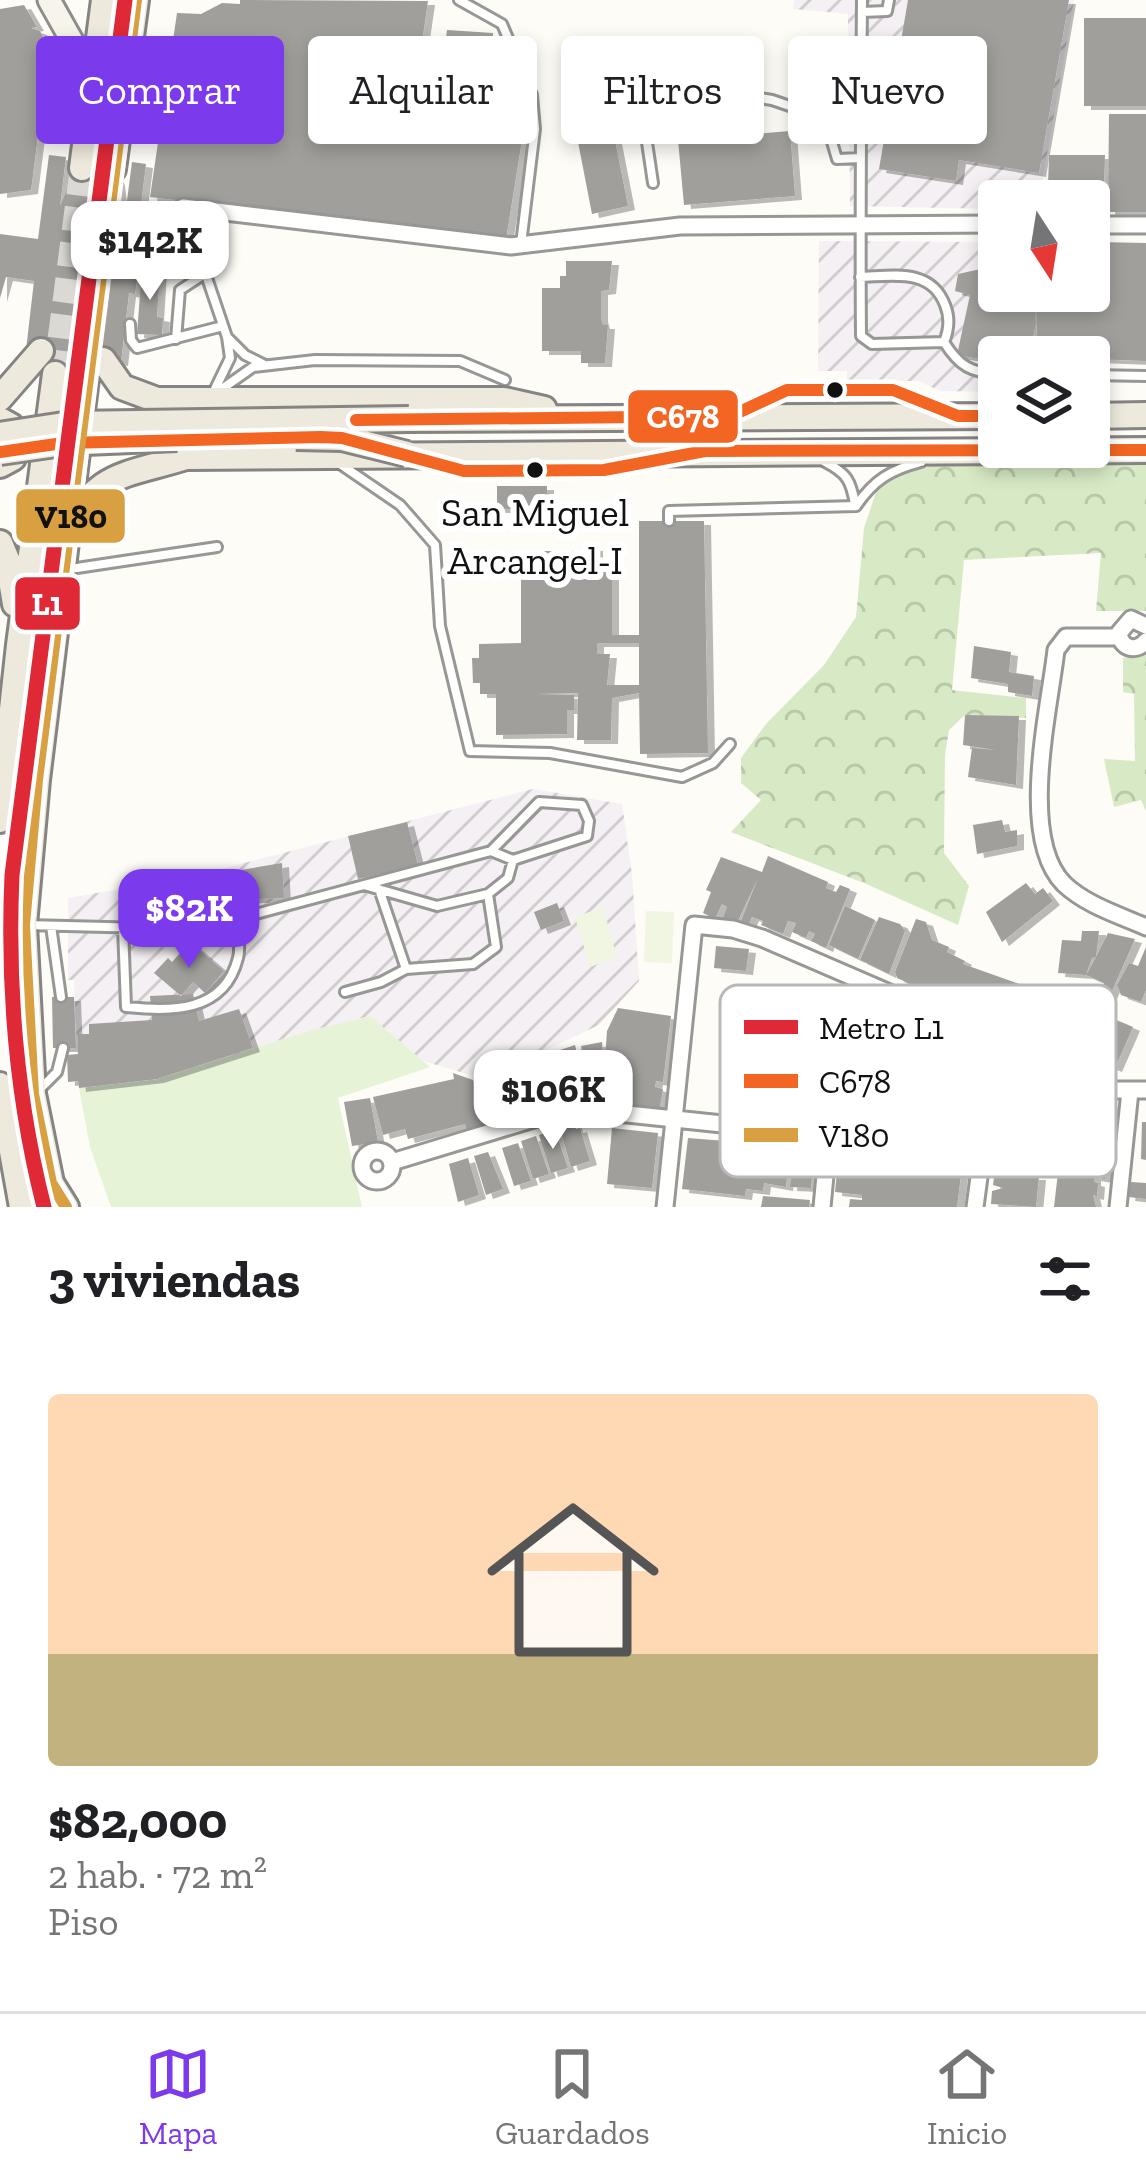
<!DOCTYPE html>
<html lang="es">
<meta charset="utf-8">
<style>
body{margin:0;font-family:"Zilla Slab",serif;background:#f2f2f2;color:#202124;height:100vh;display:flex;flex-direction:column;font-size:45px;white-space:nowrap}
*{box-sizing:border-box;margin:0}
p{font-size:39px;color:#757577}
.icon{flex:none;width:66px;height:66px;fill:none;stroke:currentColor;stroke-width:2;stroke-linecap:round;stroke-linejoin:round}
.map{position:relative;height:1207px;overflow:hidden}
.details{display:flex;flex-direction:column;background:#fff;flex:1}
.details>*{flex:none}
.banner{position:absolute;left:36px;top:36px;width:1074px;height:108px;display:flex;gap:24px}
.needle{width:78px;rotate:168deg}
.tools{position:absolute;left:978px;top:180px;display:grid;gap:24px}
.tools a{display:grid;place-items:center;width:132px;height:132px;border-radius:12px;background:#fff;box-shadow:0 6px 18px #0003;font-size:60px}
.price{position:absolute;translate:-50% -102px;padding:0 27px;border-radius:24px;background:#fff;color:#222;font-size:39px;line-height:78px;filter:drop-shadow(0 3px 6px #0008)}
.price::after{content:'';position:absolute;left:50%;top:72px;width:36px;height:27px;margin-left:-18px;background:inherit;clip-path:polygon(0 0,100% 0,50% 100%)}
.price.active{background:#7c3aed;color:#fff}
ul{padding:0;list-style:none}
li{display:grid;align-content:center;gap:24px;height:636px;padding:0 48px}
li span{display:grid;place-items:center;height:372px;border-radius:12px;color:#555}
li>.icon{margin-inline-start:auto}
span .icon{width:216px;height:216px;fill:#fffc;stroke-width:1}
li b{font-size:51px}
h2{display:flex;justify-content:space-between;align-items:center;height:144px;padding:0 48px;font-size:51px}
.tag{padding:0 42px;border-radius:12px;background:#fff;box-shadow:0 6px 18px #0003;font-size:42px;line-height:108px}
.tag.active{background:#7c3aed;color:#fff}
.tabs{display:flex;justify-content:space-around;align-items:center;height:168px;border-top:3px solid #e0e0e0;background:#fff;font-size:33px;color:#757577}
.tabs a{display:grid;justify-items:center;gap:6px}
.tabs .active{color:#7c3aed}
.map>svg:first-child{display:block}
.industrial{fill:url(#industrial-furrows)}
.grass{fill:#e7f3d7}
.forest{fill:url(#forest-crowns)}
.pitch{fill:#f0f6e1}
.building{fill:#a19f9c;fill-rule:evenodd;filter:url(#shadow)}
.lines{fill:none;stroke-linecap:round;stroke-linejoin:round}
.primary-tunnel{stroke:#dad9d4;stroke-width:24;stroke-dasharray:24 12;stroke-linecap:butt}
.lane-casing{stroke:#979795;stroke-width:14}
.street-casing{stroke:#979795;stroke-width:21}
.secondary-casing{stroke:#8e8d8b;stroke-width:27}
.primary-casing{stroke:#858482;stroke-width:30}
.lane{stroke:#fffffe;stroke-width:8}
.street{stroke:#fffffe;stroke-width:15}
.secondary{stroke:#f6f4eb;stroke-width:21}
.primary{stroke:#ede9dc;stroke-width:24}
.primary-bridge-casing{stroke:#858482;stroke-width:30;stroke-linecap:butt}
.primary-bridge{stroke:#ede9dc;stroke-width:24}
.bus-1-casing{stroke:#fff;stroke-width:21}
.bus-2-casing{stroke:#fff;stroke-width:21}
.bus-1{stroke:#f26522;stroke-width:12}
.bus-2{stroke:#d9a042;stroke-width:12}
.metro-1-casing{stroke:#fff;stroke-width:24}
.metro-1{stroke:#df2937;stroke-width:15}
.bus-dot{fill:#111;stroke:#fff;stroke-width:4.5}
.labels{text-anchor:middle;stroke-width:12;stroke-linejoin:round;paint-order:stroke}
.bus-label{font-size:39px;fill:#111;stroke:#fff}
.key{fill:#fff;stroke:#b8b8b8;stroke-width:3}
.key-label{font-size:33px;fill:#111}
.line-badge{stroke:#fff;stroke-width:4.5}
.badge-label{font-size:33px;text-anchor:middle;font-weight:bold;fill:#fff}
.pale-badge-label{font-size:33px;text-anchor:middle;font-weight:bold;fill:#111}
</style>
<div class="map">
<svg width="1146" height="1207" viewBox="0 0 1146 1207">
<defs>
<pattern id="industrial-furrows" width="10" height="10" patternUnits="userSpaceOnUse" patternTransform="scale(3)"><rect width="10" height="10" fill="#f5f0f3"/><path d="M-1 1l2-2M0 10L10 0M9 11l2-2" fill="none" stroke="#d1cdcf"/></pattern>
<pattern id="forest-crowns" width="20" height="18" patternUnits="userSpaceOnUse" patternTransform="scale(3)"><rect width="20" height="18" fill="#d8eac5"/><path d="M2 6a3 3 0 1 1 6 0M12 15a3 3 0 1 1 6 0" fill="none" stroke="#b8c8a8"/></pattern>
<filter id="shadow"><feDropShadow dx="7" dy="4" stdDeviation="0" flood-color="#0004"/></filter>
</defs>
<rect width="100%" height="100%" fill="#fdfcf7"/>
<!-- industrial -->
<path class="industrial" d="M794,0H1074L1039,201H999V209L850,206L848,14L793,9Z
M819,241L999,242V291H1036L1037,357H999V392L940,391L919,381H847V371H818Z
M533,789L622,804L632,874L639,981L599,1025L484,1079L420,1060L370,1016L309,1031L157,1079L79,1088L74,980H68V898L190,877Z"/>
<!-- grass -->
<path class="grass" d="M370,1016L430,1067L338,1098L362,1207H111L90,1147L79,1088L157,1079L309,1031Z"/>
<!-- forest -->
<path class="forest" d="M1146,461V611H1096L1101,553L964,560L952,690L1026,698V718L965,715L949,730L945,755L944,853L969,886L958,925L864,883L731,832L761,800L741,783V758L766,724L824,665L856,617L864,528L876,492L892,473L930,466Z
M1146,655V811L1141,800L1114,807L1104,759L1135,761L1134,694L1123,692V658Z"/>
<!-- pitch -->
<path class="pitch" d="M603,907L617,957L590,967L575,917Z
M646,911L674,912L672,963L644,962Z"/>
<!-- building -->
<path class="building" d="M240,0L428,1L421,49L444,52L447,30L493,33L491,74L521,77L528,103L506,239L150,197L177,13L201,14L222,3L240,4Z
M908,0H1069L1039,173L959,160L956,181L879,169Z
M24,5L37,27L31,28L40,31L49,50L31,190L0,194V9Z
M1084,18H1146V106H1084Z
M1109,114H1146V212H1108Z
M790,131L795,196L684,205L678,140Z
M614,135L628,206L592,214L578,142Z
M49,155L66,157L60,206L72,177L82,168L101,162L113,169L118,182L122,216H125L132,162L146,164L135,251L141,252L135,294L129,293L121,362L99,360L94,370L77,383L60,380L47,352L26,350L34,281L6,277L0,298V234L38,239Z
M1049,155H1105L1104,187H1048Z
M1098,242L1146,243V361L1037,357L1036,291H1089V261H1098Z
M566,261H612L609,290L601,291V318L603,325H608L605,363H581V351H542V288H560V276H566Z
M999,265V291H1024V296H1034L1036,324L1028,357H999V362L957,355L970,295L955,291L958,274Z
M142,267L160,268L157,317L163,318L162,335L137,334Z
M497,486H547V509H497Z
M639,521H704L708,753L640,754L639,693L612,698L611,740H577L578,693L536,694L574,695V710H567V734L496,735V694H480V683H473L472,658H479V644L521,643V559H531V551H588V547H596V561H612V635H639ZM597,643H639V685H607L610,654H597Z
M974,646L1011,652L1009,672L1034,676L1032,696L1008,692V684L971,678Z
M965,715L1019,716L1016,785L968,777L972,748L996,750L963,745Z
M1002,820L1005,832L1017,830V846L977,854L973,825Z
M407,822L418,865L358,879L348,836Z
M768,856L828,882L826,888L836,892L840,885L850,889L826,948L811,941L815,934L809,931L806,938L792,932L796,923L788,921L783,934L761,925L763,921L752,917L749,924L741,921L758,878L737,923L722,920L727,907L722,904L715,919L703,913L711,892L706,890L721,857L762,872Z
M282,863L284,898L189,902L187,879Z
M1026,883L1035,894L1043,888L1053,901L1002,942L986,912Z
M557,903L564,921L541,930L534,912Z
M845,906L875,920L858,959L829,945Z
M879,917L900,924L905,931L889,974L860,960Z
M916,919L926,922L932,940L949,947L947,952L965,961L963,964L1053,996L1058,984L1078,993L1073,1004L1090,1010L1072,1051L988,1018L989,1011L985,1009L982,1015L970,1010L971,1004L967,1002L965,1009L951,1004L953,997L949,996L947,1001L897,978L895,972Z
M1082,931H1099L1096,957L1108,933L1135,939L1107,1002L1098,998L1104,983L1086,975L1096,957L1092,958L1086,975L1058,973L1062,940L1081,941Z
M190,942L224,971L205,993L193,982L181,996L154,973L168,958L172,962Z
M716,946L749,949L746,971L714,968Z
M1146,947V990L1141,1002L1121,995L1117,985L1129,963L1138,966Z
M193,994L199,1021L239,1009L253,1048L157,1079L79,1088L78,1081L68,1082L67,1055L78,1054V1034H89V1024L152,1020L150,996Z
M52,997H74L76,1048H53Z
M618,1008L671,1016L663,1082L656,1081L655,1087L663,1089L659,1112L604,1104L608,1074H604L607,1031Z
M1114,1019L1133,1027L1115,1068L1097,1061Z
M602,1042L603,1057L599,1058L603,1086L589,1089L581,1046Z
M575,1045L585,1088L529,1103L530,1110L507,1117L506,1111L486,1116L478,1086L497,1080L495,1074L519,1068L518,1064Z
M1003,1070L1049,1079L1041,1173L1026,1171V1176H1039L1036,1207L991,1204L992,1191L1003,1188L993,1185L995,1170L1003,1171L1004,1166H995V1132L1024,1134L997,1127L999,1111L1009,1112V1108L999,1107L1000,1095L1007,1097V1092L1002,1091Z
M453,1073L473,1080L487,1124L466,1129L465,1124L408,1139L405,1129L383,1135L373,1097L454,1079Z
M1061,1090L1112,1104L1111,1121L1105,1119L1104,1128L1112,1129L1110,1140L1104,1139L1102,1145L1110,1147L1108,1159L1096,1157L1095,1162L1108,1165L1105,1179L1094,1177V1182L1098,1183L1097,1196L1093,1195L1096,1207H1054L1065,1112L1060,1111Z
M370,1098L378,1142L352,1146L344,1102Z
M1142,1122H1146V1160L1141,1159Z
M575,1124L576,1129L580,1128L590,1161L571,1167L560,1129Z
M612,1128L658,1133L652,1188L607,1184Z
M555,1130L568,1168L551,1173L539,1135Z
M536,1136L549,1174L533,1179L521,1141Z
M688,1138L790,1146L786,1187L764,1183L763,1191L746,1189L745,1196L682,1189Z
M518,1143L531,1181L514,1186L502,1148Z
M794,1149L814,1151L811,1188L790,1187Z
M488,1152L503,1189L486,1195L474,1156Z
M839,1152L942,1161V1164L962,1166L957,1207H849L850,1199L862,1200V1195L835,1192Z
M468,1158L479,1195L458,1202L449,1164Z
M1131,1182L1146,1183V1199L1128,1197Z
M763,1196L810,1200L809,1207H761Z"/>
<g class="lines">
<!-- primary-tunnel -->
<path class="primary-tunnel" d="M55,374L82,168
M86,378L113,169"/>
<defs>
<path id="lane" d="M459,0L502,24L532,95L535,129L521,244
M862,12L887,11L889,0
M653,183L641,102L706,89L772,100L825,118L837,159L860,158
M184,210L227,337L230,358L213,393
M860,277C894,276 931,268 945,305C950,317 949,330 944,342L872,344L861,336C860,224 861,112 862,0
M130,324L131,340L137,348L223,326
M227,337L245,355L263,364
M176,339L180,290L206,273
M944,342C959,366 971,373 999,374
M1089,375L1146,376
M219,391L253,367L315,360L460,361L505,380
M746,408C797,380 888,382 940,407
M825,462C847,473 851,481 855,504
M340,464L400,505L435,545L440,626L470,751L550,753L682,777L713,763L730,744
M443,465C482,479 588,472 631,465
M856,506C874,480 890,470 921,462
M669,521V511L856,506
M70,569L217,547
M364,885L437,906L488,894L508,878L513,860
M379,889L406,969L473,964L496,947L488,894
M26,925L146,928L237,919L491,851L513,860L587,836L589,821L582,805L539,802L491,851
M51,926L61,997
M123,927L126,1007C170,1011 224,1014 238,958C241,947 238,931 237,919
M345,992L381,982L406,969
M39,1090L57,1072L63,1048"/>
<path id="street" d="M183,207L511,246L680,226L999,224
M1089,225H1146
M1146,626L1131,619L1119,633C1121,648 1135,653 1146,641
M1119,637H1066L1056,650C1049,711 1018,838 1064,884C1086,905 1119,915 1146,927
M362 1166a15 15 0 1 1 30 0a15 15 0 1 1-30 0Z
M392,1162L570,1108L980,1151
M665,1207L694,925L733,929L762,938L1114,1090H1146
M822,1207L829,1134
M975,1207L997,1042
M1118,1207L1130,1091"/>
<path id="secondary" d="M49,0L94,80"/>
<path id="primary" d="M82,168L104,0
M113,169L136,0
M103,360L122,387L157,400H504L544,409
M0,398L41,351
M1089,416L1146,415
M409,419L999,416
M0,420L11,426L17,443L13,458L0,465
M67,539C91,472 125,476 186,457L1146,450
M0,543L8,562L15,604
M0,820L19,645L55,374
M0,1085L22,1207
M66,1207L51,1183L33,1094L24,925L37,780L86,378"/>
</defs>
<!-- lane casing -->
<use href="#lane" class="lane-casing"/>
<!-- street casing -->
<use href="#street" class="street-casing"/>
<!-- secondary casing -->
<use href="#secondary" class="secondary-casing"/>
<!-- primary casing -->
<use href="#primary" class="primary-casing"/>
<!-- lane -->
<use href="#lane" class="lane"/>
<!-- street -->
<use href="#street" class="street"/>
<!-- secondary -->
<use href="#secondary" class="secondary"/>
<!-- primary -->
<use href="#primary" class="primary"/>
<defs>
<path id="primary-bridge" d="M0,435L70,424L409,419
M296,437L342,438L407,454
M0,452L63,443L177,438"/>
</defs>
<!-- primary-bridge casing -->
<use href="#primary-bridge" class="primary-bridge-casing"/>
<!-- primary-bridge -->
<use href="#primary-bridge" class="primary-bridge"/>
<defs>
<path id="bus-1" d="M356,420L731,416L787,390H893L958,416H999
M0,452L63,443L321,437L342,438L464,471L604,470L705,451L1146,450"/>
<path id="bus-2" d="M66,1207L51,1183L33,1094L24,925L37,780L136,0"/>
</defs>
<!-- bus-1 casing -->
<use href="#bus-1" class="bus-1-casing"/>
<!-- bus-2 casing -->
<use href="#bus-2" class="bus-2-casing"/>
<!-- bus-1 -->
<use href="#bus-1" class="bus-1"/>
<!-- bus-2 -->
<use href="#bus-2" class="bus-2"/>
<defs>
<path id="metro-1" d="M44,1207C16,1097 7,989 12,875L125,0"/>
</defs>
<!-- metro-1 casing -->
<use href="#metro-1" class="metro-1-casing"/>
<!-- metro-1 -->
<use href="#metro-1" class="metro-1"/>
</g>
<!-- markers -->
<g class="bus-dot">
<circle cx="835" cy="390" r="10"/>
<circle cx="535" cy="470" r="10"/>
</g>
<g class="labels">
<!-- bus labels -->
<g class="bus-label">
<text x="535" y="526">San Miguel<tspan x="535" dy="48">Arcangel-I</tspan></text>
</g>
</g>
<!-- legend -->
<rect x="720" y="985" width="396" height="192" rx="18" class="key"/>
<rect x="744" y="1020" width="54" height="14" fill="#df2937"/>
<rect x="744" y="1074" width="54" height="14" fill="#f26522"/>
<rect x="744" y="1128" width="54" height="14" fill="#d9a042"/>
<g class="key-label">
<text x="819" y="1039">Metro L1</text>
<text x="819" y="1093">C678</text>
<text x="819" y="1147">V180</text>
</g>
<g class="line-badge">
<rect x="626" y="388" width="114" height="57" rx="12" fill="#f26522"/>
<rect x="14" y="487" width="113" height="58" rx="12" fill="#d9a042"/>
<rect x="13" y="575" width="69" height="57" rx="12" fill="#df2937"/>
</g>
<g class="badge-label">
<text x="683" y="428">C678</text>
<text x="47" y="615">L1</text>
</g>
<g class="pale-badge-label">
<text x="71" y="528">V180</text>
</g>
</svg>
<div class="tools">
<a><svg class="needle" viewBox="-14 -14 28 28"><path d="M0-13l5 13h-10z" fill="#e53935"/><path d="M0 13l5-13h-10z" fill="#757577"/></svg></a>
<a><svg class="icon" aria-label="layers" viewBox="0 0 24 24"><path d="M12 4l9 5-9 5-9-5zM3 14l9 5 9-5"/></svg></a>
</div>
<b class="price" style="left:150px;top:303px">$142K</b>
<b class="price active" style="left:189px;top:971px">$82K</b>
<b class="price" style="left:553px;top:1152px">$106K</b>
<div class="banner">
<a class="tag active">Comprar</a>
<a class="tag">Alquilar</a>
<a class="tag">Filtros</a>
<a class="tag">Nuevo</a>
</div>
</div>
<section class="details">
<h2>3 viviendas<svg class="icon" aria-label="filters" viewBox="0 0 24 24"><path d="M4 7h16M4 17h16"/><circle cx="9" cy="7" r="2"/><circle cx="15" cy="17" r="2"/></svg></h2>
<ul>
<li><span style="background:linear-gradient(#ffd9b3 70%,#c2b280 0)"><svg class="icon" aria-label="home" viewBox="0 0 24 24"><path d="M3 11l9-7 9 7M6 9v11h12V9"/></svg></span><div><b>$82,000</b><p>2 hab. · 72 m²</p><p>Piso</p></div></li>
</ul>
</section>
<nav class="tabs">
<a class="active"><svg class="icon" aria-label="map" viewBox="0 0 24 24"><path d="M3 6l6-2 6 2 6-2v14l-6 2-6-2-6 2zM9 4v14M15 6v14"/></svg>Mapa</a>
<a><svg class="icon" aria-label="saved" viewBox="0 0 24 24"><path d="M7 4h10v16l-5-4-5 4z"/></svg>Guardados</a>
<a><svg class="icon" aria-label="home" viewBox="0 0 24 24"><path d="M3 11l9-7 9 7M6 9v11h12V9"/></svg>Inicio</a>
</nav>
